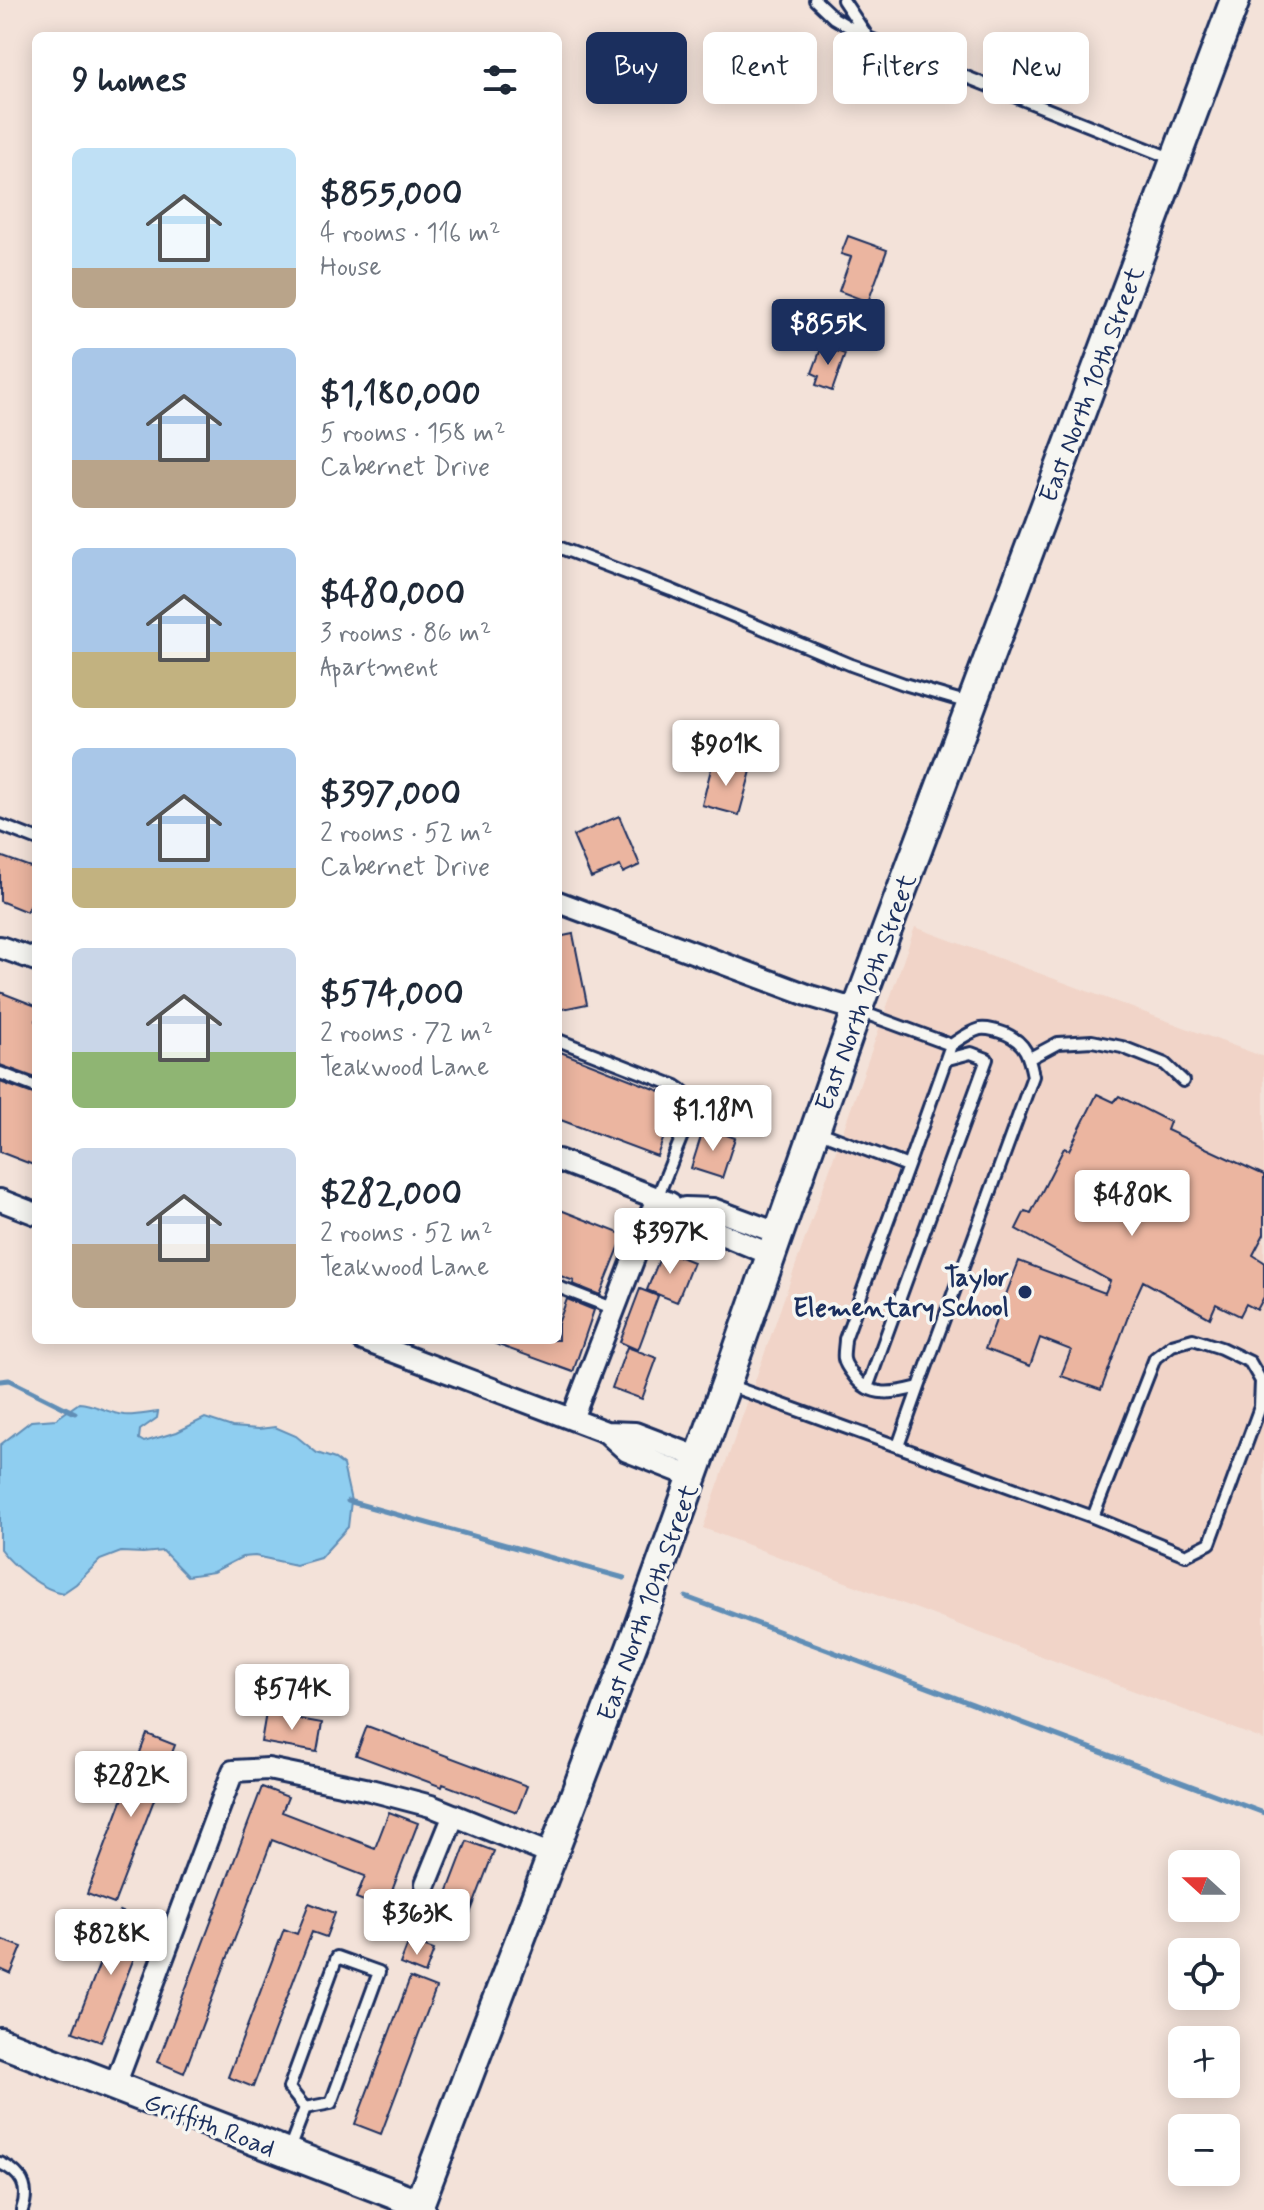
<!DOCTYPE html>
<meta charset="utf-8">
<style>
body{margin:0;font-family:Mynerve,sans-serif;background:#f2f2f3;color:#1f2937;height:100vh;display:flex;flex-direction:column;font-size:30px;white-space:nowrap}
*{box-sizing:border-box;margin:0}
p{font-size:26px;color:#747a83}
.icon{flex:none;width:44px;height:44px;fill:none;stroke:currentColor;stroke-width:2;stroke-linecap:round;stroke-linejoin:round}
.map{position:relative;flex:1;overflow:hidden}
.details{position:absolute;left:32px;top:32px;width:530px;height:1312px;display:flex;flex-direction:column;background:#fff;border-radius:12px;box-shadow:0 4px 20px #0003}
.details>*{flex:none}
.banner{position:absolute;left:586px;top:32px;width:558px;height:72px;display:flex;gap:16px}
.needle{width:52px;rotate:291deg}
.buttons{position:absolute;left:1168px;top:1850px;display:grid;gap:16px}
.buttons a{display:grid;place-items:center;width:72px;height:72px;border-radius:12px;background:#fff;box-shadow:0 4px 20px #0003;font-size:40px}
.price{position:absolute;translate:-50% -68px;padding:0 18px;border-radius:8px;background:#fff;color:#222;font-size:26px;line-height:52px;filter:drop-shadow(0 2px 4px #0008)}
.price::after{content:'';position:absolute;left:50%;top:48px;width:24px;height:18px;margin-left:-12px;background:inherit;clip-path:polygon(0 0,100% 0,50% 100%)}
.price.current{background:#1b2f5e;color:#fff}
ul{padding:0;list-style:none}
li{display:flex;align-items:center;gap:24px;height:200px;padding:0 40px}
li span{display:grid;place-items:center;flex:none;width:224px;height:160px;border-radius:12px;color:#555}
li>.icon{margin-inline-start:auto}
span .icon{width:96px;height:96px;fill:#fffc;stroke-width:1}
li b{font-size:34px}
h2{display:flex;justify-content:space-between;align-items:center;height:96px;padding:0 40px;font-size:34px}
.tag{padding:0 28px;border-radius:12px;background:#fff;box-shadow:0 4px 20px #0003;font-size:28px;line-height:72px}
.tag.current{background:#1b2f5e;color:#fff}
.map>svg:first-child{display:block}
.built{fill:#f1d4c8}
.water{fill:#8fcef0;stroke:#618eb6;stroke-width:2}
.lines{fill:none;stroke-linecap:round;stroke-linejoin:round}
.stream{stroke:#618eb6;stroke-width:5}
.building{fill:#ebb5a0;stroke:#1b2f5e;stroke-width:2}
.lane-casing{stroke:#1b2f5e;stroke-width:16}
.street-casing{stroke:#1b2f5e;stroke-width:26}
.secondary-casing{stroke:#1b2f5e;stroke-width:34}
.lane{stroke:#f6f6f2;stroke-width:10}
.street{stroke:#f6f6f2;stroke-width:20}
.secondary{stroke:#f6f6f2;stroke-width:28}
.poi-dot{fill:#1b2f5e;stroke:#f6f6f2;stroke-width:3}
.labels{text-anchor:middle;stroke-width:7;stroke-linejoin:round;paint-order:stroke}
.street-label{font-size:26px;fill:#1b2f5e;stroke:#f6f6f2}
.poi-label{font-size:26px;font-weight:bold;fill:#1b2f5e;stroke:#f6f6f2;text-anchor:end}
</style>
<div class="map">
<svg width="1264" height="2210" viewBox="0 0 1264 2210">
<rect width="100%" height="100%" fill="#f3e2d9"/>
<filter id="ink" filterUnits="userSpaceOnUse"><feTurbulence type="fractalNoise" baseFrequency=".0125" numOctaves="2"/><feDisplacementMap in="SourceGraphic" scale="16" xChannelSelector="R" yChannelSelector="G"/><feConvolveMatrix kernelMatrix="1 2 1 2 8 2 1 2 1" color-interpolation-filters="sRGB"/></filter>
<g filter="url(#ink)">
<!-- built -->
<path class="built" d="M915,927L1264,1057V1740L703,1528Z"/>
<!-- water -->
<path class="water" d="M79,1403C95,1404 108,1413 124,1415C135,1416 147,1413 158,1412L157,1418L140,1430L139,1439L144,1442L177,1432L205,1418L232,1427L259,1429L275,1427L296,1436L317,1453L335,1459L343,1465L351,1501L348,1527L320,1558L296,1565L255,1556L242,1557L213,1572L187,1576L163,1551L143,1553L121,1552L100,1560L76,1584L63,1593C42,1590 13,1566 0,1549V1445L31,1421L56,1419Z"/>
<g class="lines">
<!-- stream -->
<path class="stream" d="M0,1381L9,1380L75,1413
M348,1501L624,1578
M686,1597L1264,1813"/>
</g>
<!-- building -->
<path class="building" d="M848,236L887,250L868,302L839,291L851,257L841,254Z
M822,346L845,354L832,391L816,385L819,376L812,373Z
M713,761L751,771L739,815L702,805Z
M619,816L640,865L623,873L620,866L591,878L573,836Z
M0,856L36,869V889L27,912L0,901Z
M573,934L587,1004L558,1010V937Z
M0,992L36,1006V1078L0,1065Z
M558,1051L678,1098L682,1104V1114L681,1118L672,1115L657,1156L558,1119Z
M0,1082L36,1095V1166L0,1152Z
M1097,1094L1114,1102L1119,1096L1170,1122L1167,1130L1264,1175V1234L1253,1255L1264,1262V1297L1257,1310L1246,1304L1240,1316L1216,1304L1210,1318L1143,1281L1133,1303L1101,1390L1061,1376L1071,1350L1040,1338L1030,1366L985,1349L1019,1261L1105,1293L1110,1281L1016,1229L1025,1211L1031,1213L1064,1148L1069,1150Z
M704,1101L722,1108L714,1130L696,1123L698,1105L702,1107Z
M704,1127L735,1138L722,1178L691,1168Z
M558,1209L624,1235L600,1295L573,1284L574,1281L558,1275Z
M663,1250L693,1262L677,1302L647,1290Z
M640,1289L658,1296L638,1350L620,1342Z
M567,1299L594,1310L573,1372L490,1342L491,1340H558V1324Z
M627,1347L657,1358L642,1399L612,1388Z
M266,1713L322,1723L317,1752L261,1742Z
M367,1726L527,1786L517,1812L443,1784L442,1787L356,1755Z
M147,1734L175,1745L114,1904L87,1894Z
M262,1787L288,1797L282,1812L375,1848L389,1812L418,1823L385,1909L356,1898L365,1876L272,1840L184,2073L158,2062Z
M467,1841L494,1851L461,1937L434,1927Z
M309,1903L335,1913L326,1937L312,1932L253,2087L228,2077L284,1929L297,1934Z
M120,1911L148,1922L101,2042L73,2032Z
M0,1939L22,1947L11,1974L0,1969Z
M409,1941L434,1950L425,1974L400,1964Z
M410,1978L436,1988L381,2134L355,2124Z"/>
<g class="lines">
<defs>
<path id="lane" d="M815,0L834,18L868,38L1173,159
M843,0L865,33
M558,547L671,590L851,665L904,684L969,703
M0,825L36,839
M859,1011L951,1045
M558,1040L676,1086C689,1094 692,1101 690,1116L657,1198
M1030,1058L1058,1043L1092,1041L1122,1047L1165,1064L1183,1081
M0,1073L36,1087
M817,1131L908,1166L951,1045C960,1039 969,1032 980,1029C988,1028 998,1031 1006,1034C1026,1043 1029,1056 1033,1076L919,1387C896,1393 870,1399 854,1376C850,1371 845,1365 844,1359C843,1353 845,1345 845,1339L908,1166
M558,1287L615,1309
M728,1385L1093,1517L1186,1555L1210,1543L1260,1407L1261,1381L1250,1362L1221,1348L1193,1339L1172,1345L1155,1358L1093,1517
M867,1388L987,1059L971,1053L948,1059
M898,1446L919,1387
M288,2152L305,2108L289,2088L337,1957L379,1972L331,2103L305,2108
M0,2163C22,2173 30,2187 22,2210"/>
<path id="street" d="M558,902L810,996L857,1010
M0,947L36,960
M558,1160L670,1203
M0,1200L36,1214
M772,1255L707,1228L685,1208L713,1209L780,1234
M363,1340L606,1432
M572,1419L657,1198
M693,1477L627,1451L606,1432L635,1433L700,1458
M426,1884L454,1815
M114,2088L233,1771L268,1769L370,1790L431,1806L552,1855"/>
<path id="secondary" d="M0,2042L420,2204
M417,2210L633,1643L726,1384L857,1010L1235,0"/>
</defs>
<!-- lane casing -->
<use href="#lane" class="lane-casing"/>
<!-- street casing -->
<use href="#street" class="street-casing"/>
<!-- secondary casing -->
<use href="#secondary" class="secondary-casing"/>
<!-- lane -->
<use href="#lane" class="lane"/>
<!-- street -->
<use href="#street" class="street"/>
<!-- secondary -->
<use href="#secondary" class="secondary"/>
</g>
</g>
<!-- markers -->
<circle class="poi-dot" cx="1025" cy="1292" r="8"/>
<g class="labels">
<!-- street labels -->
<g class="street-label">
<text transform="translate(1091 384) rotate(-69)" y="9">East North 10th Street</text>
<text transform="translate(865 992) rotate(-70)" y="9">East North 10th Street</text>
<text transform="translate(647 1602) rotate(-70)" y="9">East North 10th Street</text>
<text transform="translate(210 2124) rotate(21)" y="9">Griffith Road</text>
</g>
<!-- poi labels -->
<g class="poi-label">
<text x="1009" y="1286">Taylor<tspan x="1009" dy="30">Elementary School</tspan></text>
</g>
</g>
</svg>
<div class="buttons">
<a><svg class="needle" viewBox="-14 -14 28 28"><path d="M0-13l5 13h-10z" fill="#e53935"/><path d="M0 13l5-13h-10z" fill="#747a83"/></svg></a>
<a><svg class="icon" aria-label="locate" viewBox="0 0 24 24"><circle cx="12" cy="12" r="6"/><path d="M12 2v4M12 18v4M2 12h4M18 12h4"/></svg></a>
<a>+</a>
<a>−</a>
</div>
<b class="price current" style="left:828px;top:367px">$855K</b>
<b class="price" style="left:726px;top:788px">$901K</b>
<b class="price" style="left:713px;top:1153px">$1.18M</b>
<b class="price" style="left:1132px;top:1238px">$480K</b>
<b class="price" style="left:670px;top:1276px">$397K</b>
<b class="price" style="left:292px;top:1732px">$574K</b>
<b class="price" style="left:131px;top:1819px">$282K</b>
<b class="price" style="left:417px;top:1957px">$363K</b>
<b class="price" style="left:111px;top:1977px">$828K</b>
<div class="banner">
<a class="tag current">Buy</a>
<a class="tag">Rent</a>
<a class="tag">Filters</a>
<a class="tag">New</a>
</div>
<section class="details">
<h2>9 homes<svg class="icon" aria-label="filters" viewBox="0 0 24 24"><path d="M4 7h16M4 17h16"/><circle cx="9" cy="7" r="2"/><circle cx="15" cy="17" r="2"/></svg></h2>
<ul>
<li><span style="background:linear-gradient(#bfe0f5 75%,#b9a48a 0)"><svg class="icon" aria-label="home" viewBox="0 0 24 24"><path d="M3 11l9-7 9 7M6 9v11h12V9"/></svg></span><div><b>$855,000</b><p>4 rooms · 116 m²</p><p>House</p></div></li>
<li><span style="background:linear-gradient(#a9c7e8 70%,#b9a48a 0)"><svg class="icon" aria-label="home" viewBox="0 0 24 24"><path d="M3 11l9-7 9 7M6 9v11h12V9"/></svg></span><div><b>$1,180,000</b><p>5 rooms · 158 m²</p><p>Cabernet Drive</p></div></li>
<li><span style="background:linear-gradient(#a9c7e8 65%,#c2b280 0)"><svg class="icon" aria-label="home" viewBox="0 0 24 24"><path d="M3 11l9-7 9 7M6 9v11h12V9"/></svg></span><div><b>$480,000</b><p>3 rooms · 86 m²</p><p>Apartment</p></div></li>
<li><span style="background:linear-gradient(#a9c7e8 75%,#c2b280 0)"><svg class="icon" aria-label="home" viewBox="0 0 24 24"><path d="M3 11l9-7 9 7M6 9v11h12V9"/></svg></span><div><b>$397,000</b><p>2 rooms · 52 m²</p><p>Cabernet Drive</p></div></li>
<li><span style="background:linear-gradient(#c9d6e8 65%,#8fb573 0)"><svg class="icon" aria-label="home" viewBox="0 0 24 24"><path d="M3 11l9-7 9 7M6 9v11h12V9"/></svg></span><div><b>$574,000</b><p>2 rooms · 72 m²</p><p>Teakwood Lane</p></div></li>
<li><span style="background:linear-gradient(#c9d6e8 60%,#b9a48a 0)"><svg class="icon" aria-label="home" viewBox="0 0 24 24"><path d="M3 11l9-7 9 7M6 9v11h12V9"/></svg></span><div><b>$282,000</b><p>2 rooms · 52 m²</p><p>Teakwood Lane</p></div></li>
</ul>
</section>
</div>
